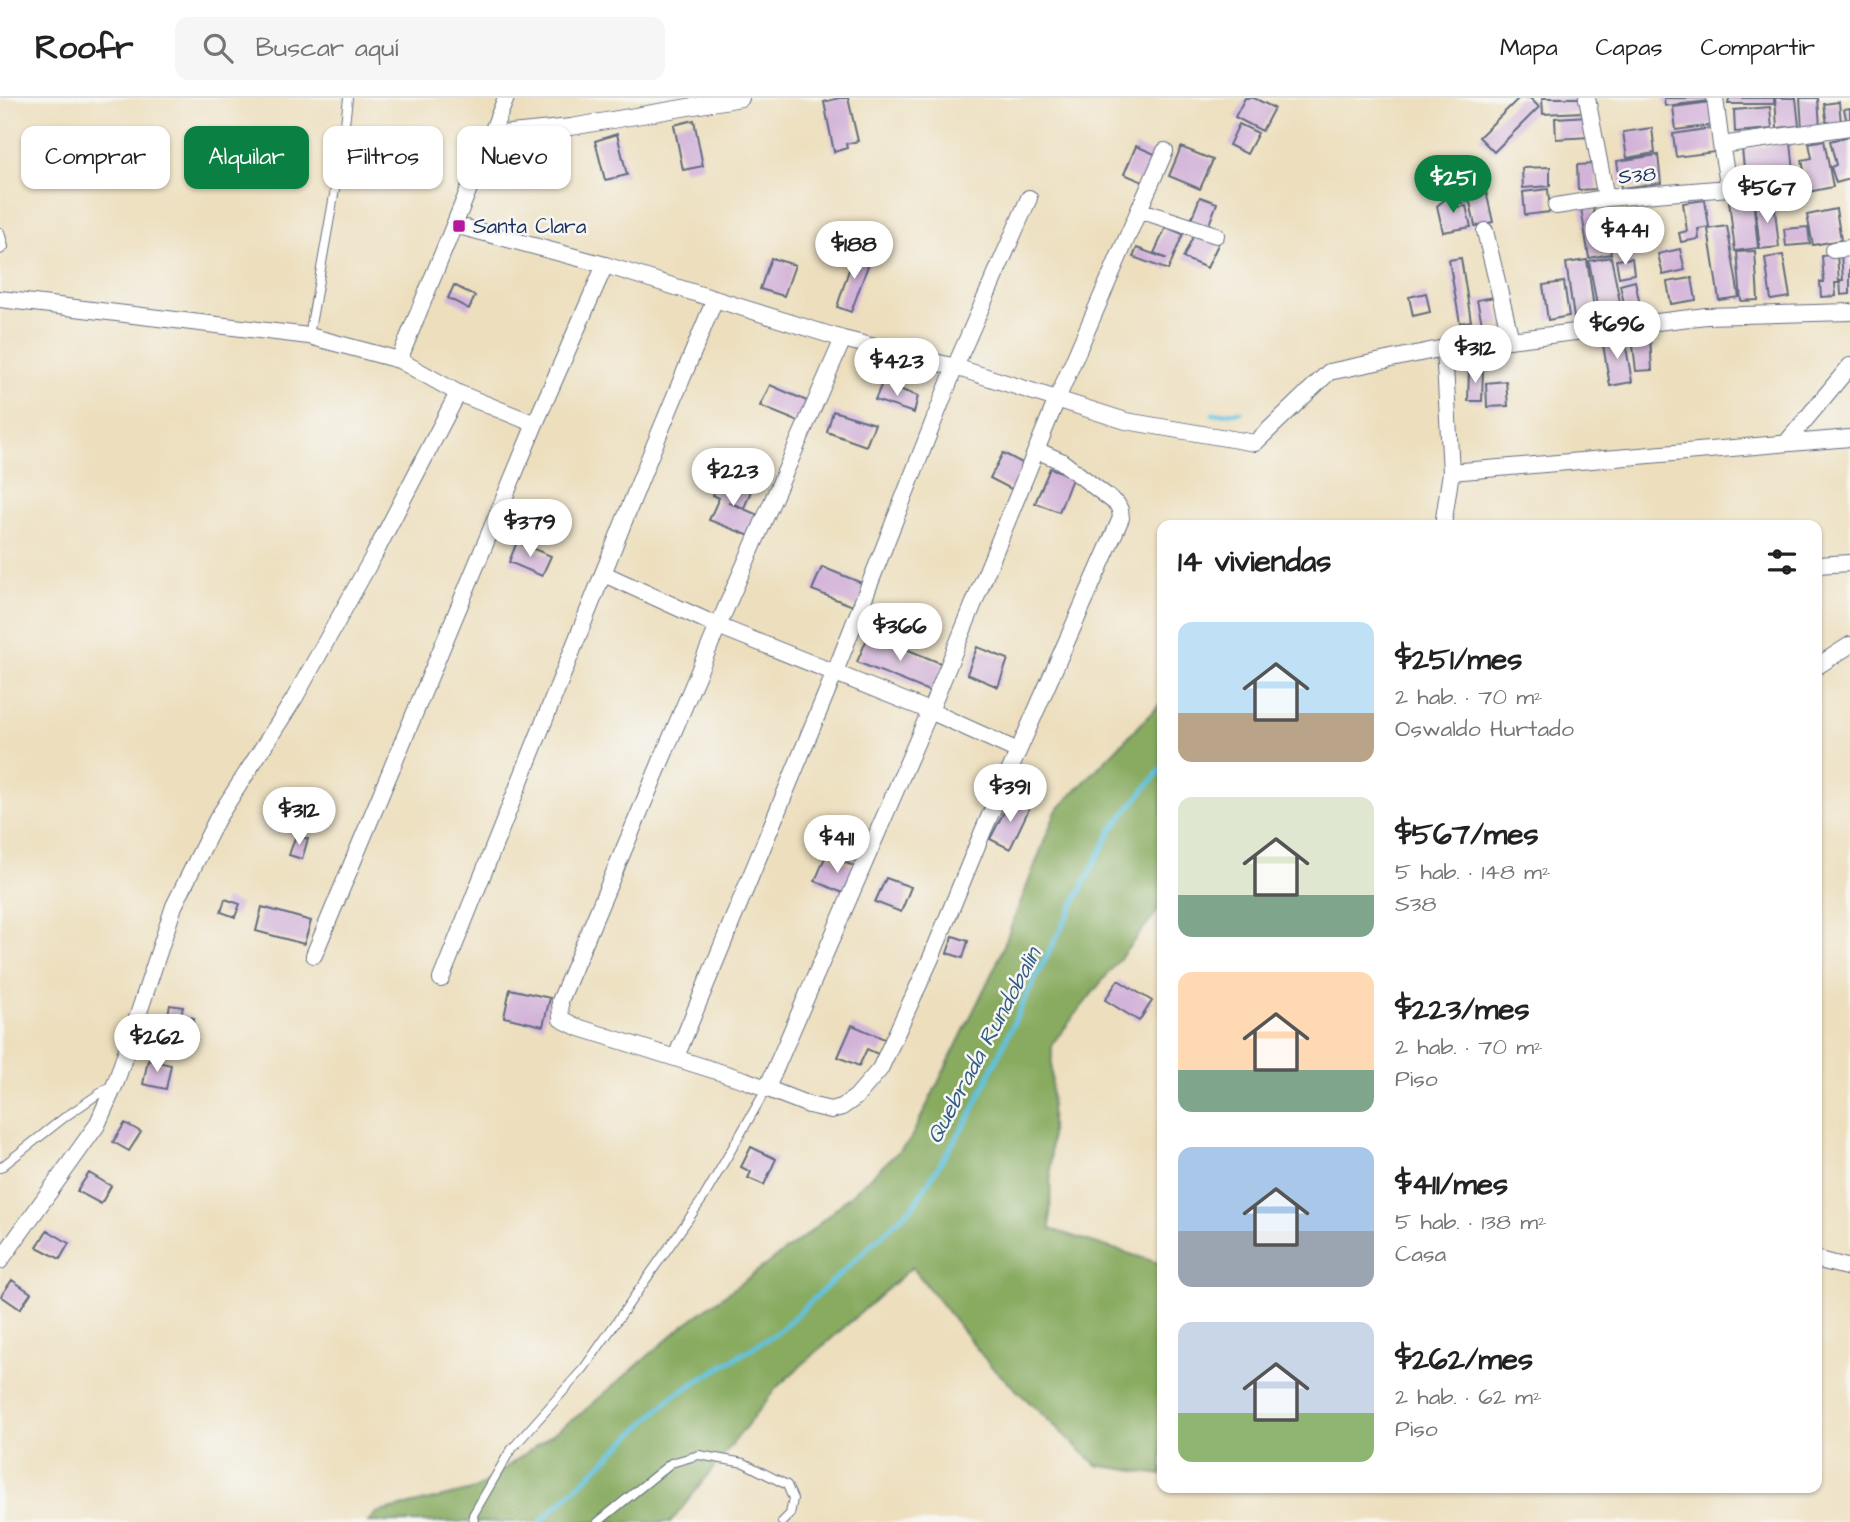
<!DOCTYPE html>
<html lang="es">
<meta charset="utf-8">
<style>
body{margin:0;font-family:"Architects Daughter",sans-serif;background:#f6f6f6;color:#222;height:100vh;display:flex;flex-direction:column;font-size:26px;white-space:nowrap}
*{box-sizing:border-box;margin:0}
p{font-size:23px;color:#767676}
.icon{flex:none;width:38px;height:38px;fill:none;stroke:currentColor;stroke-width:2;stroke-linecap:round;stroke-linejoin:round}
.map{position:relative;flex:1;overflow:hidden}
.side{position:absolute;left:1157px;top:422px;width:665px;height:973px;display:flex;flex-direction:column;background:#fff;border-radius:14px;box-shadow:0 2px 5px #0004}
.side>*{flex:none}
.banner{position:absolute;left:21px;top:28px;width:665px;height:63px;display:flex;gap:14px}
.price{position:absolute;translate:-50% -60px;padding:0 16px;border-radius:24px;background:#fff;color:#222;font-size:23px;line-height:46px;filter:drop-shadow(0 2px 4px #0008)}
.price::after{content:'';position:absolute;left:50%;top:42px;width:21px;height:16px;margin-left:-10px;background:inherit;clip-path:polygon(0 0,100% 0,50% 100%)}
.price.active{background:#0b8043;color:#fff}
ul{padding:0;list-style:none}
li{display:flex;align-items:center;gap:21px;height:175px;padding:0 21px}
li span{display:grid;place-items:center;flex:none;width:196px;height:140px;border-radius:14px;color:#555}
li>.icon{margin-inline-start:auto}
span .icon{width:84px;height:84px;fill:#fffc;stroke-width:1}
li b{font-size:30px}
h2{display:flex;justify-content:space-between;align-items:center;height:84px;padding:0 21px;font-size:30px}
.chip{padding:0 24px;border-radius:14px;background:#fff;box-shadow:0 2px 5px #0004;font-size:24px;line-height:63px}
.chip.active{background:#0b8043;color:#fff}
header{display:flex;align-items:center;gap:42px;box-sizing:border-box;height:98px;padding:0 35px;background:#fff;border-bottom:2px solid #e0e0e0}
header strong{font-size:33px}
nav{display:flex;gap:38px;margin-inline-start:auto;font-size:24px}
.search{width:490px;height:63px;background:#f6f6f6;display:flex;align-items:center;gap:18px;box-sizing:border-box;padding:0 24px;border-radius:14px;color:#767676;font-size:26px}
.map>svg:first-child{display:block}
.forest{fill:#88ab60;stroke:#526d5f;stroke-width:2}
.lines{fill:none;stroke-linecap:round;stroke-linejoin:round}
.stream{stroke:#60c2de;stroke-width:5}
.building{fill:#d3b3d9}
.service-casing{stroke:#646d80;stroke-width:10}
.minor-casing{stroke:#646d80;stroke-width:18}
.service{stroke:#fff;stroke-width:8}
.minor{stroke:#fff;stroke-width:16}
.poi-dot{fill:#b5179e;stroke:#f6f6f2;stroke-width:2.5}
.labels{text-anchor:middle;stroke-width:5;stroke-linejoin:round;paint-order:stroke}
.street-label{font-size:21px;fill:#1b2f5e;stroke:#f6f6f2}
.poi-label{font-size:21px;fill:#1b2f5e;stroke:#f6f6f2;text-anchor:start}
.water-label{font-size:23px;font-style:italic;fill:#305b84;stroke:#f6f6f2}
</style>
<header>
<strong>Roofr</strong>
<div class="search"><svg class="icon" aria-label="search" viewBox="0 0 24 24"><circle cx="10" cy="10" r="6"/><path d="M15 15l6 6"/></svg>Buscar aquí</div>
<nav><a>Mapa</a><a>Capas</a><a>Compartir</a></nav>
</header>
<div class="map">
<svg width="1850" height="1424" viewBox="0 0 1850 1424">
<rect width="100%" height="100%" fill="#f6f6f2"/>
<filter id="ink" filterUnits="userSpaceOnUse"><feTurbulence type="fractalNoise" baseFrequency=".0143" numOctaves="2"/><feDisplacementMap in="SourceGraphic" scale="14" xChannelSelector="R" yChannelSelector="G"/><feConvolveMatrix kernelMatrix="1 2 1 2 8 2 1 2 1" color-interpolation-filters="sRGB"/></filter>
<filter id="wash" filterUnits="userSpaceOnUse"><feTurbulence type="fractalNoise" baseFrequency=".00686" numOctaves="4" result="noise"/><feDisplacementMap in="SourceGraphic" scale="28" xChannelSelector="R" yChannelSelector="G"/><feGaussianBlur stdDeviation="1.57" result="paint"/><feColorMatrix in="noise" values="0 0 0 0 0 0 0 0 0 0 0 0 0 0 0 0 0 1.4 0 .05"/><feComposite in="paint" operator="in"/></filter>
<g filter="url(#wash)">
<rect width="100%" height="100%" fill="#eddfbe"/>
<!-- forest -->
<path class="forest" d="M1162,604V800L1156,815L1052,946L1050,1131L1162,1166V1377L1096,1367L990,1267L912,1169L777,1289L671,1424H368L376,1415L476,1391L583,1314L684,1227L808,1136L909,1044L997,865L1056,713Z"/>
<g class="lines">
<!-- stream -->
<path class="stream" d="M1213,316L1241,314
M540,1424L673,1298L777,1235L914,1107L970,1018L1023,905L1112,731L1162,670"/>
</g>
<g id="blocks">
<!-- building -->
<path class="building" d="M839,0H848L858,43L846,46L847,50L834,54L824,4Z
M1245,0H1254L1274,10L1262,33L1235,19Z
M1519,0H1530L1539,9L1494,54L1479,39Z
M1542,0H1582V14L1543,16Z
M1664,0H1708L1709,3L1665,8Z
M1729,0H1774V6H1728Z
M1775,0H1796L1799,28L1777,30Z
M1800,0H1818L1820,29L1802,30Z
M1711,4L1714,27L1676,32L1673,9Z
M1839,4L1841,25L1827,27L1824,6Z
M1770,9L1772,31L1735,34L1734,12Z
M1850,10V24L1847,25L1844,11Z
M1589,18L1590,39L1556,41L1555,20Z
M694,22L703,68L683,72L674,27Z
M1239,26L1258,35L1247,56L1229,47Z
M1652,30L1655,55L1627,60L1623,34Z
M1712,30L1715,54L1676,59L1673,36Z
M617,36L627,77L605,82L595,43Z
M1850,38V81L1836,85L1831,69L1836,67L1830,43Z
M1824,42L1833,89L1808,94L1802,62L1812,60L1809,45Z
M1791,45L1794,73L1745,79L1742,51Z
M1136,48L1157,57L1145,85L1124,76Z
M1181,49L1213,62L1200,91L1169,78Z
M1658,57L1661,85L1621,90L1617,63Z
M1595,66L1597,91L1578,92L1577,67Z
M1480,67L1493,124L1475,128L1470,104L1460,105L1457,90Z
M1550,69V88L1523,90L1522,70Z
M1548,91L1550,114L1525,117L1523,94Z
M1454,94L1458,109L1466,108L1471,129L1443,134L1437,108Z
M1200,99L1217,105L1208,129L1191,122Z
M1753,100L1758,150L1735,153L1729,103Z
M1705,102L1709,129L1698,131L1699,141L1681,144L1679,135L1687,133L1683,105Z
M1774,103L1779,149L1760,151L1755,105Z
M1581,110H1593L1598,140L1608,138L1611,156L1589,160Z
M1836,111L1841,142L1813,147L1807,117Z
M1727,128L1739,199L1719,202L1708,131Z
M1166,129L1183,136L1168,172L1133,159L1137,150L1167,161L1154,155Z
M1808,129L1810,146L1786,148L1784,131Z
M1196,132L1220,142L1207,170L1183,160Z
M1680,151L1685,172L1663,177L1658,156Z
M855,153L871,159L851,214L837,209Z
M1755,153L1758,202L1741,203L1737,154Z
M1850,155V196L1841,197L1840,182H1843L1841,156Z
M1837,156L1839,185H1835L1836,198L1821,199L1820,184H1824L1822,158Z
M1783,157L1790,199L1771,202L1765,160Z
M1611,159L1621,209L1598,213L1589,163Z
M771,160L795,167L784,198L760,191Z
M1461,160L1471,223L1460,225L1449,162Z
M1632,160L1634,176L1619,179L1616,162Z
M1587,162L1595,217L1574,220L1566,165Z
M1692,180L1696,202L1671,206L1667,184Z
M1635,183L1640,207L1625,210L1620,187Z
M1564,184L1569,218L1548,222L1543,187Z
M454,187L475,198L469,211L448,200Z
M1426,195L1430,214L1413,218L1409,199Z
M1495,199L1501,226L1483,230L1477,202Z
M1624,237L1632,284L1610,288L1602,241Z
M1650,238L1652,272L1636,273L1632,239Z
M1469,270L1483,271L1482,303H1468Z
M1506,283L1508,308L1487,309L1486,285Z
M882,285L918,298L914,315L875,302Z
M770,287L807,303L799,324L760,308Z
M833,313L875,326L866,348L827,334Z
M1003,355L1028,368L1015,393L990,380Z
M1050,370L1073,378L1059,414L1035,405Z
M721,380L751,393L744,410L728,404L758,417L750,438L709,422L719,400L713,397Z
M517,444L551,458L542,478L509,464Z
M822,469L867,487L858,510L812,492Z
M869,536L943,566L931,594L857,564Z
M977,549L1008,561L998,589L967,576Z
M1010,702L1029,711L1010,751L990,741Z
M845,730L872,742L861,765L835,754Z
M296,737L308,741L302,761L289,757Z
M826,757L859,770L847,797L815,783Z
M886,780L911,789L901,814L875,804Z
M225,801L240,806L235,819L221,814Z
M262,809L311,823L304,846L256,833Z
M953,838L968,843L963,860L947,855Z
M1118,882L1152,903L1139,923L1105,902Z
M510,891L550,900L543,928L504,919Z
M170,907L183,909L181,917L194,920L191,932L166,926Z
M852,927L887,942L880,957L867,951L859,968L838,959Z
M148,962L171,967L166,991L143,986Z
M125,1025L141,1034L129,1053L113,1044Z
M751,1049L776,1061L764,1087L748,1080L751,1074L741,1069Z
M89,1075L111,1088L101,1106L77,1093Z
M47,1132L69,1145L60,1161L37,1149Z
M12,1182L31,1195L20,1211L1,1198Z"/>
</g>
</g>
<g filter="url(#ink)">
<use href="#blocks" fill-opacity="0" stroke="#646d80" stroke-width="2"/>
<g class="lines">
<defs>
<path id="service" d="M0,134L4,149L0,152
M309,238L342,52L348,0
M0,1070L65,1019L113,986
M474,1424L473,1417L510,1353L584,1270L704,1099L767,990
M598,1424L671,1365L699,1357L744,1365L787,1387L793,1401L790,1416L782,1424"/>
<path id="minor" d="M1587,0L1606,100L1729,90L1721,47L1715,0
M491,37L571,29L741,0
M1721,47L1850,29
M1729,90H1790
M1556,108L1606,100
M1139,112L1165,53
M455,127L605,167L843,241L955,269L1126,323L1255,345L1329,274L1444,250L1706,218L1850,214
M1485,133L1511,242
M1833,152L1850,150
M0,201L309,238L399,262L458,295L535,326
M843,241L718,528L560,903L561,921L577,929L745,982L809,1007L831,1012L842,1009L856,999L880,971L892,945L931,860L983,733L1121,420L1120,412L1117,406L1061,363L1036,352
M399,262L506,0
M1786,345L1850,268
M1451,374L1850,340
M1443,427L1451,374L1444,250
M1816,467L1850,465
M604,476L718,528L930,613L1018,653
M1816,569L1850,547
M314,857L535,326L605,167
M441,881L650,358L715,201
M676,959L835,574L955,269L1029,100
M767,990L930,613L1057,301L1139,112L1216,137
M1816,1161L1850,1170
M0,1163L97,1027L116,984L174,808L217,721L294,601L374,457L458,295"/>
</defs>
<!-- service casing -->
<use href="#service" class="service-casing"/>
<!-- minor casing -->
<use href="#minor" class="minor-casing"/>
<!-- service -->
<use href="#service" class="service"/>
<!-- minor -->
<use href="#minor" class="minor"/>
</g>
</g>
<!-- markers -->
<rect class="poi-dot" x="452" y="121" width="14" height="14" rx="3.5"/>
<g class="labels">
<!-- street labels -->
<g class="street-label">
<text transform="translate(1637 77) rotate(-5)" y="7">S38</text>
</g>
<!-- poi labels -->
<g class="poi-label">
<text x="473" y="135">Santa Clara</text>
</g>
<!-- water labels -->
<g class="water-label">
<text transform="translate(983 947) rotate(-62)" y="8">Quebrada Rundobalin</text>
</g>
</g>
</svg>
<b class="price active" style="left:1453px;top:117px">$251</b>
<b class="price" style="left:1767px;top:127px">$567</b>
<b class="price" style="left:1625px;top:169px">$441</b>
<b class="price" style="left:854px;top:183px">$188</b>
<b class="price" style="left:1617px;top:263px">$696</b>
<b class="price" style="left:1475px;top:287px">$312</b>
<b class="price" style="left:897px;top:300px">$423</b>
<b class="price" style="left:733px;top:410px">$223</b>
<b class="price" style="left:530px;top:461px">$379</b>
<b class="price" style="left:900px;top:565px">$366</b>
<b class="price" style="left:1010px;top:726px">$391</b>
<b class="price" style="left:299px;top:749px">$312</b>
<b class="price" style="left:837px;top:777px">$411</b>
<b class="price" style="left:157px;top:976px">$262</b>
<div class="banner">
<a class="chip">Comprar</a>
<a class="chip active">Alquilar</a>
<a class="chip">Filtros</a>
<a class="chip">Nuevo</a>
</div>
<section class="side">
<h2>14 viviendas<svg class="icon" aria-label="filters" viewBox="0 0 24 24"><path d="M4 7h16M4 17h16"/><circle cx="9" cy="7" r="2"/><circle cx="15" cy="17" r="2"/></svg></h2>
<ul>
<li><span style="background:linear-gradient(#bfe0f5 65%,#b9a48a 0)"><svg class="icon" aria-label="home" viewBox="0 0 24 24"><path d="M3 11l9-7 9 7M6 9v11h12V9"/></svg></span><div><b>$251/mes</b><p>2 hab. · 70 m²</p><p>Oswaldo Hurtado</p></div></li>
<li><span style="background:linear-gradient(#dfe7d0 70%,#7fa58c 0)"><svg class="icon" aria-label="home" viewBox="0 0 24 24"><path d="M3 11l9-7 9 7M6 9v11h12V9"/></svg></span><div><b>$567/mes</b><p>5 hab. · 148 m²</p><p>S38</p></div></li>
<li><span style="background:linear-gradient(#ffd9b3 70%,#7fa58c 0)"><svg class="icon" aria-label="home" viewBox="0 0 24 24"><path d="M3 11l9-7 9 7M6 9v11h12V9"/></svg></span><div><b>$223/mes</b><p>2 hab. · 70 m²</p><p>Piso</p></div></li>
<li><span style="background:linear-gradient(#a9c7e8 60%,#9aa5b1 0)"><svg class="icon" aria-label="home" viewBox="0 0 24 24"><path d="M3 11l9-7 9 7M6 9v11h12V9"/></svg></span><div><b>$411/mes</b><p>5 hab. · 138 m²</p><p>Casa</p></div></li>
<li><span style="background:linear-gradient(#c9d6e8 65%,#8fb573 0)"><svg class="icon" aria-label="home" viewBox="0 0 24 24"><path d="M3 11l9-7 9 7M6 9v11h12V9"/></svg></span><div><b>$262/mes</b><p>2 hab. · 62 m²</p><p>Piso</p></div></li>
</ul>
</section>
</div>
